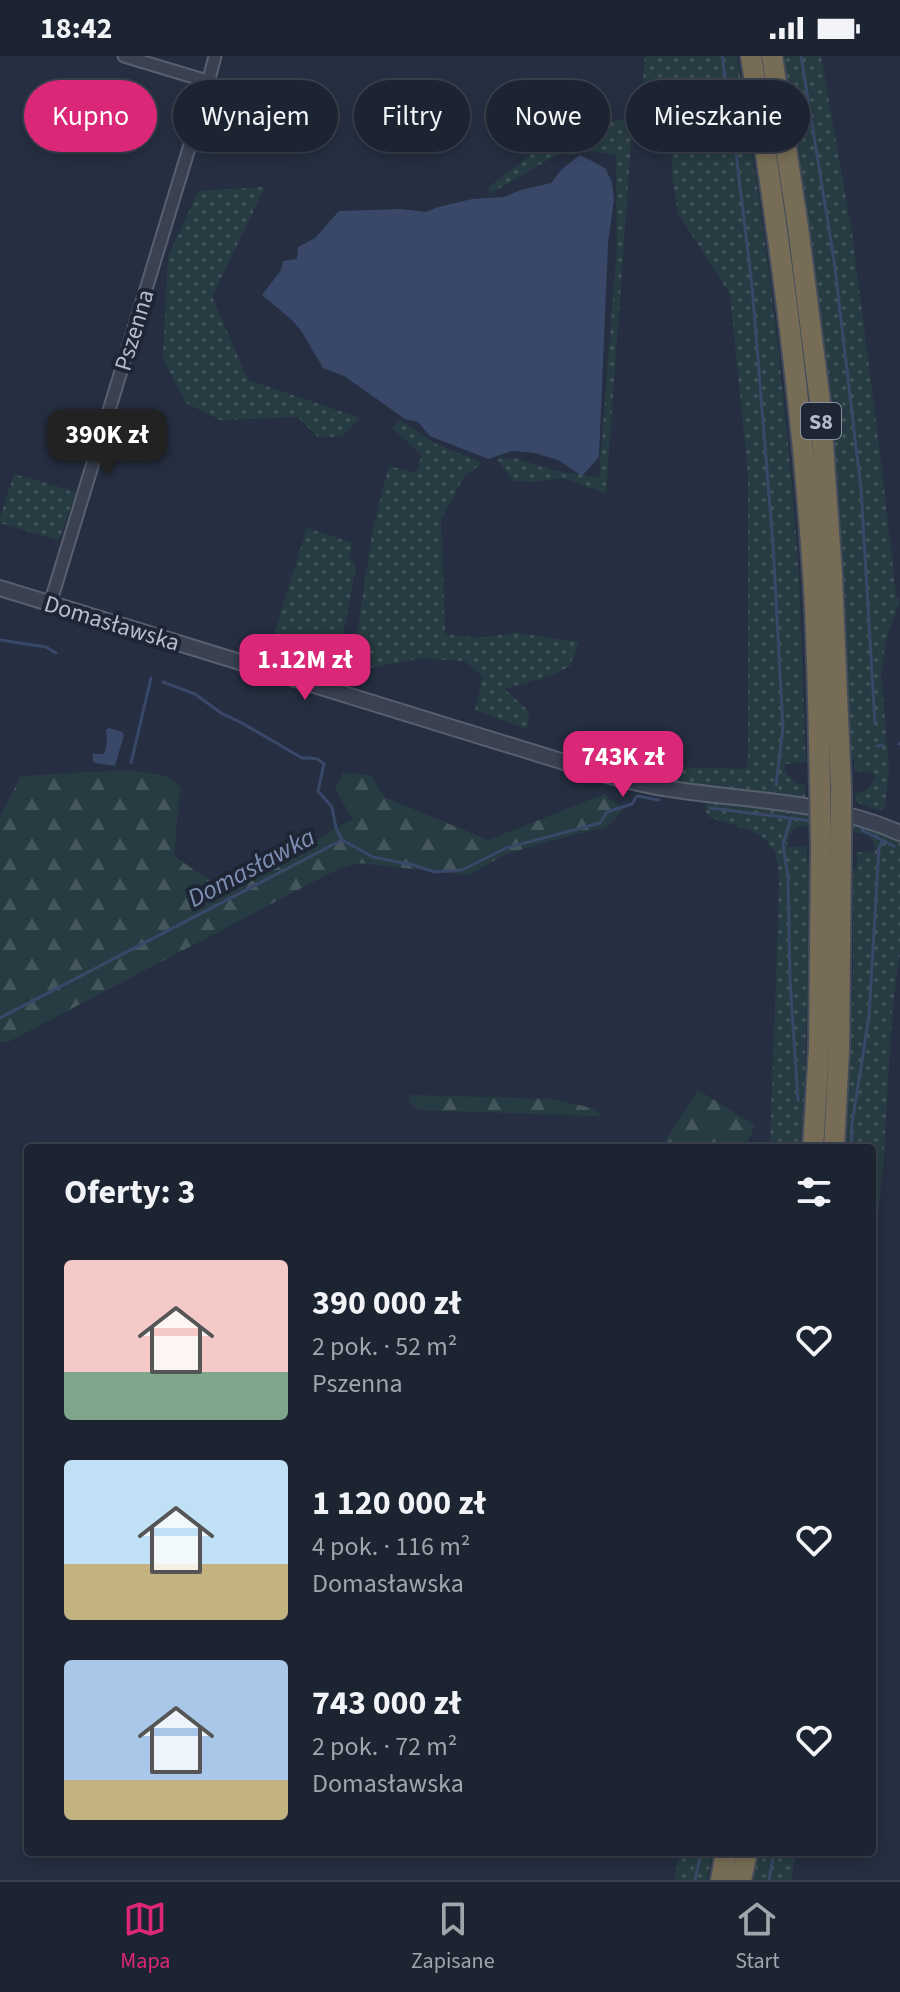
<!DOCTYPE html>
<html lang="pl">
<meta charset="utf-8">
<style>
body{margin:0;font-family:"Source Sans 3",sans-serif;background:#252b39;color:#f1f3f6;height:100vh;display:flex;flex-direction:column;font-size:30px;white-space:nowrap}
*{box-sizing:border-box;margin:0}
p{font-size:26px;color:#a0a4ab}
.icon{flex:none;width:44px;height:44px;fill:none;stroke:currentColor;stroke-width:2;stroke-linecap:round;stroke-linejoin:round}
.map{position:relative;flex:1;overflow:hidden}
.side{position:absolute;left:24px;top:1088px;width:852px;height:712px;display:flex;flex-direction:column;background:#1c2331;border-radius:8px;box-shadow:0 4px 12px #0003,0 0 0 2px #3a404d}
.side>*{flex:none}
.hud{position:absolute;left:24px;top:24px;width:852px;height:72px;display:flex;gap:16px}
.price{position:absolute;translate:-50% -68px;padding:0 18px;border-radius:16px;background:#db2777;color:#fff;font-size:26px;line-height:52px;filter:drop-shadow(0 2px 4px #0008)}
.price::after{content:'';position:absolute;left:50%;top:48px;width:24px;height:18px;margin-left:-12px;background:inherit;clip-path:polygon(0 0,100% 0,50% 100%)}
.price.active{background:#222;color:#fff}
ul{padding:0;list-style:none}
li{display:flex;align-items:center;gap:24px;height:200px;padding:0 40px}
li span{display:grid;place-items:center;flex:none;width:224px;height:160px;border-radius:8px;color:#555}
li>.icon{margin-inline-start:auto}
span .icon{width:96px;height:96px;fill:#fffc;stroke-width:1}
li b{font-size:34px}
h2{display:flex;justify-content:space-between;align-items:center;height:96px;padding:0 40px;font-size:34px}
.chip{padding:0 28px;border-radius:36px;background:#1c2331;box-shadow:0 4px 12px #0003,0 0 0 2px #3a404d;font-size:28px;line-height:72px}
.chip.active{background:#db2777;color:#fff}
.status{display:flex;justify-content:space-between;align-items:center;height:56px;padding:0 40px;background:#1c2331;direction:ltr}
.status svg{height:22px;fill:currentColor}
.dock{display:flex;justify-content:space-around;align-items:center;height:112px;border-top:2px solid #3a404d;background:#1c2331;font-size:22px;color:#a0a4ab}
.dock a{display:grid;justify-items:center;gap:4px}
.dock .active{color:#db2777}
.map>svg:first-child{display:block}
.grass{fill:url(#grass-dots)}
.forest{fill:url(#forest-firs)}
.water{fill:#394868}
.lines{fill:none;stroke-linecap:round;stroke-linejoin:round}
.stream{stroke:#394868;stroke-width:3}
.minor-casing{stroke:#585f6e;stroke-width:15}
.tertiary-casing{stroke:#585f6e;stroke-width:18}
.motorway-casing{stroke:#444c5b;stroke-width:24}
.minor{stroke:#3a4151;stroke-width:11}
.tertiary{stroke:#3a4151;stroke-width:14}
.motorway{stroke:#776d57;stroke-width:20}
.motorway-bridge-casing{stroke:#444c5b;stroke-width:24;stroke-linecap:butt}
.motorway-bridge{stroke:#776d57;stroke-width:20}
.labels{text-anchor:middle;stroke-width:8;stroke-linejoin:round;paint-order:stroke}
.shield{fill:#1e2636;stroke:#888f9e;stroke-width:2}
.shield-label{font-size:22px;font-weight:bold;fill:#b6bccb}
.street-label{font-size:24px;fill:#b6bccb;stroke:#1e2636}
.water-label{font-size:26px;font-style:italic;fill:#7d8fb2;stroke:#1e2636}
</style>
<div class="status"><b>18:42</b><svg viewBox="0 0 49 12"><path d="M0 12V9h3v3zM5 12V6h3v6zM10 12V3h3v9zM15 12V0h3v12zM26 1h20v11H26zM47 4h2v5h-2z"/></svg></div>
<div class="map">
<svg width="900" height="1824" viewBox="0 0 900 1824">
<defs>
<pattern id="grass-dots" width="8" height="8" patternUnits="userSpaceOnUse" patternTransform="scale(2)"><rect width="8" height="8" fill="#273c42"/><path d="M2 2h.1M6 6h.1" fill="none" stroke="#44565c" stroke-width="1.8" stroke-linecap="round"/></pattern>
<pattern id="forest-firs" width="22" height="20" patternUnits="userSpaceOnUse" patternTransform="scale(2)"><rect width="22" height="20" fill="#273c42"/><path d="M5 1l3.5 6h-7zM16 11l3.5 6h-7z" fill="#44565c"/></pattern>
</defs>
<rect width="100%" height="100%" fill="#252f41"/>
<!-- grass -->
<path class="grass" d="M645,0H737C765,168 786,337 798,506C802,573 803,641 806,706L785,708V716L796,727L805,729V743C749,737 692,733 637,720C630,719 619,718 613,713C609,709 610,707 610,701L613,697L648,706L696,712L747,713L748,698V417L730,238L678,157L672,118L671,64L644,63L643,27Z
M783,0H821L852,177L881,406L896,540L900,544L886,583L881,619L889,713L885,751L881,755L856,746L855,738C867,736 873,729 876,718L854,714V701L851,700C844,465 821,232 783,0Z
M626,62L632,74L606,437L563,422L533,426L513,425L497,403L514,402L553,414L599,422L617,192L616,99L568,92L490,138L489,131L552,83Z
M265,131L212,241L248,324L360,362L341,381H318L298,361L220,364L186,347L163,303L168,200L199,135Z
M399,364L434,387L482,407L464,421L441,463L445,578L478,582L516,577L579,586L570,610L553,619L504,633L529,655L527,673L475,654L483,621L465,605L420,602L364,613L352,610L373,473L389,410L416,417L422,399L392,372Z
M14,418L76,436L59,484L0,467V462Z
M307,472L352,487L349,502L356,510L335,619L268,598Z
M709,744L806,755L885,776L900,784V895L892,957L884,1096L872,1226V1092H846L853,928V814H857V796L875,797C875,790 874,784 868,780C861,776 807,768 799,771C790,774 788,782 787,791L807,790V806L809,807C808,902 807,997 801,1092H773L770,1087L777,897L779,821L776,797L765,783L750,774L709,761L705,753Z
M681,1796H713L707,1824H674Z
M759,1796H796L791,1824H753Z"/>
<!-- forest -->
<path class="forest" d="M130,714L167,720L180,731L174,800L213,827L288,799L353,763L335,733L343,717L371,719L384,741L488,784L605,738L624,754L606,771L553,784L504,799L469,819L358,807L336,814L8,986H0V760L21,720Z
M698,1034L755,1069L745,1092H661Z
M410,1039L552,1043L596,1053L600,1060L419,1054L409,1046Z"/>
<!-- water -->
<path class="water" d="M580,99L605,112L612,126L614,144L608,187L599,401L582,420L558,404L535,397L512,395L488,403L430,380L418,366L405,363L344,320L323,312L302,276L292,264L262,239L281,214L283,205L297,203L298,191L315,182L339,155L401,153L426,156L438,151L472,143L504,141L521,134L551,127L562,113Z
M109,672L122,676L124,679L115,710L95,707L93,705V698H104L107,687L106,674Z"/>
<g class="lines">
<!-- stream -->
<path class="stream" d="M722,0L734,80L752,230L773,488L783,672L776,729
M801,0L834,204L861,433L875,667
M0,584L46,591L56,597
M163,626L195,638L221,657L242,667L302,702C311,702 318,701 324,708L318,735L332,751L336,772L342,784
M899,688L900,687
M877,690L882,689
M131,707L151,622
M710,752L813,765
M791,762L783,788L788,822L790,923L798,1044
M862,774L894,790
M0,962L342,784L373,801L413,809L435,816L462,814L506,792L600,767L607,756L632,748L637,740L659,744
M851,1092L852,1068L869,960L879,792L883,784
M695,1824L701,1796
M769,1824L774,1796"/>
<defs>
<path id="minor" d="M124,0L207,25
M50,548L204,43L215,0"/>
<path id="tertiary" d="M0,532L603,718C625,724 647,730 670,733C748,745 825,744 900,777"/>
<path id="motorway" d="M751,0C778,172 802,344 813,518C818,588 818,659 820,730
M772,0L798,171L820,346L832,519L841,733
M813,1092L819,992L821,791
M834,1092L839,994L841,794
M721,1824L726,1796
M741,1824L747,1796"/>
</defs>
<!-- minor casing -->
<use href="#minor" class="minor-casing"/>
<!-- tertiary casing -->
<use href="#tertiary" class="tertiary-casing"/>
<!-- motorway casing -->
<use href="#motorway" class="motorway-casing"/>
<!-- minor -->
<use href="#minor" class="minor"/>
<!-- tertiary -->
<use href="#tertiary" class="tertiary"/>
<!-- motorway -->
<use href="#motorway" class="motorway"/>
<defs>
<path id="motorway-bridge" d="M820,730L821,791
M841,733V794"/>
</defs>
<!-- motorway-bridge casing -->
<use href="#motorway-bridge" class="motorway-bridge-casing"/>
<!-- motorway-bridge -->
<use href="#motorway-bridge" class="motorway-bridge"/>
</g>
<g class="labels">
<!-- shield labels -->
<rect class="shield" x="801" y="347" width="40" height="36" rx="6"/>
<g class="shield-label">
<text x="821" y="373">S8</text>
</g>
<!-- street labels -->
<g class="street-label">
<text transform="translate(134 274) rotate(-73)" y="8">Pszenna</text>
<text transform="translate(112 567) rotate(17)" y="8">Domasławska</text>
</g>
<!-- water labels -->
<g class="water-label">
<text transform="translate(251 811) rotate(-28)" y="9">Domasławka</text>
</g>
</g>
</svg>
<b class="price active" style="left:107px;top:421px">390K zł</b>
<b class="price" style="left:305px;top:646px">1.12M zł</b>
<b class="price" style="left:623px;top:743px">743K zł</b>
<div class="hud">
<a class="chip active">Kupno</a>
<a class="chip">Wynajem</a>
<a class="chip">Filtry</a>
<a class="chip">Nowe</a>
<a class="chip">Mieszkanie</a>
</div>
<section class="side">
<h2>Oferty: 3<svg class="icon" aria-label="filters" viewBox="0 0 24 24"><path d="M4 7h16M4 17h16"/><circle cx="9" cy="7" r="2"/><circle cx="15" cy="17" r="2"/></svg></h2>
<ul>
<li><span style="background:linear-gradient(#f6c9c9 70%,#7fa58c 0)"><svg class="icon" aria-label="home" viewBox="0 0 24 24"><path d="M3 11l9-7 9 7M6 9v11h12V9"/></svg></span><div><b>390 000 zł</b><p>2 pok. · 52 m²</p><p>Pszenna</p></div><svg class="icon" aria-label="heart" viewBox="0 0 24 24"><path d="M12 20l-8-8c-3-5 5-10 8-4 3-6 11-1 8 4z"/></svg></li>
<li><span style="background:linear-gradient(#bfe0f5 65%,#c2b280 0)"><svg class="icon" aria-label="home" viewBox="0 0 24 24"><path d="M3 11l9-7 9 7M6 9v11h12V9"/></svg></span><div><b>1 120 000 zł</b><p>4 pok. · 116 m²</p><p>Domasławska</p></div><svg class="icon" aria-label="heart" viewBox="0 0 24 24"><path d="M12 20l-8-8c-3-5 5-10 8-4 3-6 11-1 8 4z"/></svg></li>
<li><span style="background:linear-gradient(#a9c7e8 75%,#c2b280 0)"><svg class="icon" aria-label="home" viewBox="0 0 24 24"><path d="M3 11l9-7 9 7M6 9v11h12V9"/></svg></span><div><b>743 000 zł</b><p>2 pok. · 72 m²</p><p>Domasławska</p></div><svg class="icon" aria-label="heart" viewBox="0 0 24 24"><path d="M12 20l-8-8c-3-5 5-10 8-4 3-6 11-1 8 4z"/></svg></li>
</ul>
</section>
</div>
<nav class="dock">
<a class="active"><svg class="icon" aria-label="map" viewBox="0 0 24 24"><path d="M3 6l6-2 6 2 6-2v14l-6 2-6-2-6 2zM9 4v14M15 6v14"/></svg>Mapa</a>
<a><svg class="icon" aria-label="saved" viewBox="0 0 24 24"><path d="M7 4h10v16l-5-4-5 4z"/></svg>Zapisane</a>
<a><svg class="icon" aria-label="home" viewBox="0 0 24 24"><path d="M3 11l9-7 9 7M6 9v11h12V9"/></svg>Start</a>
</nav>
